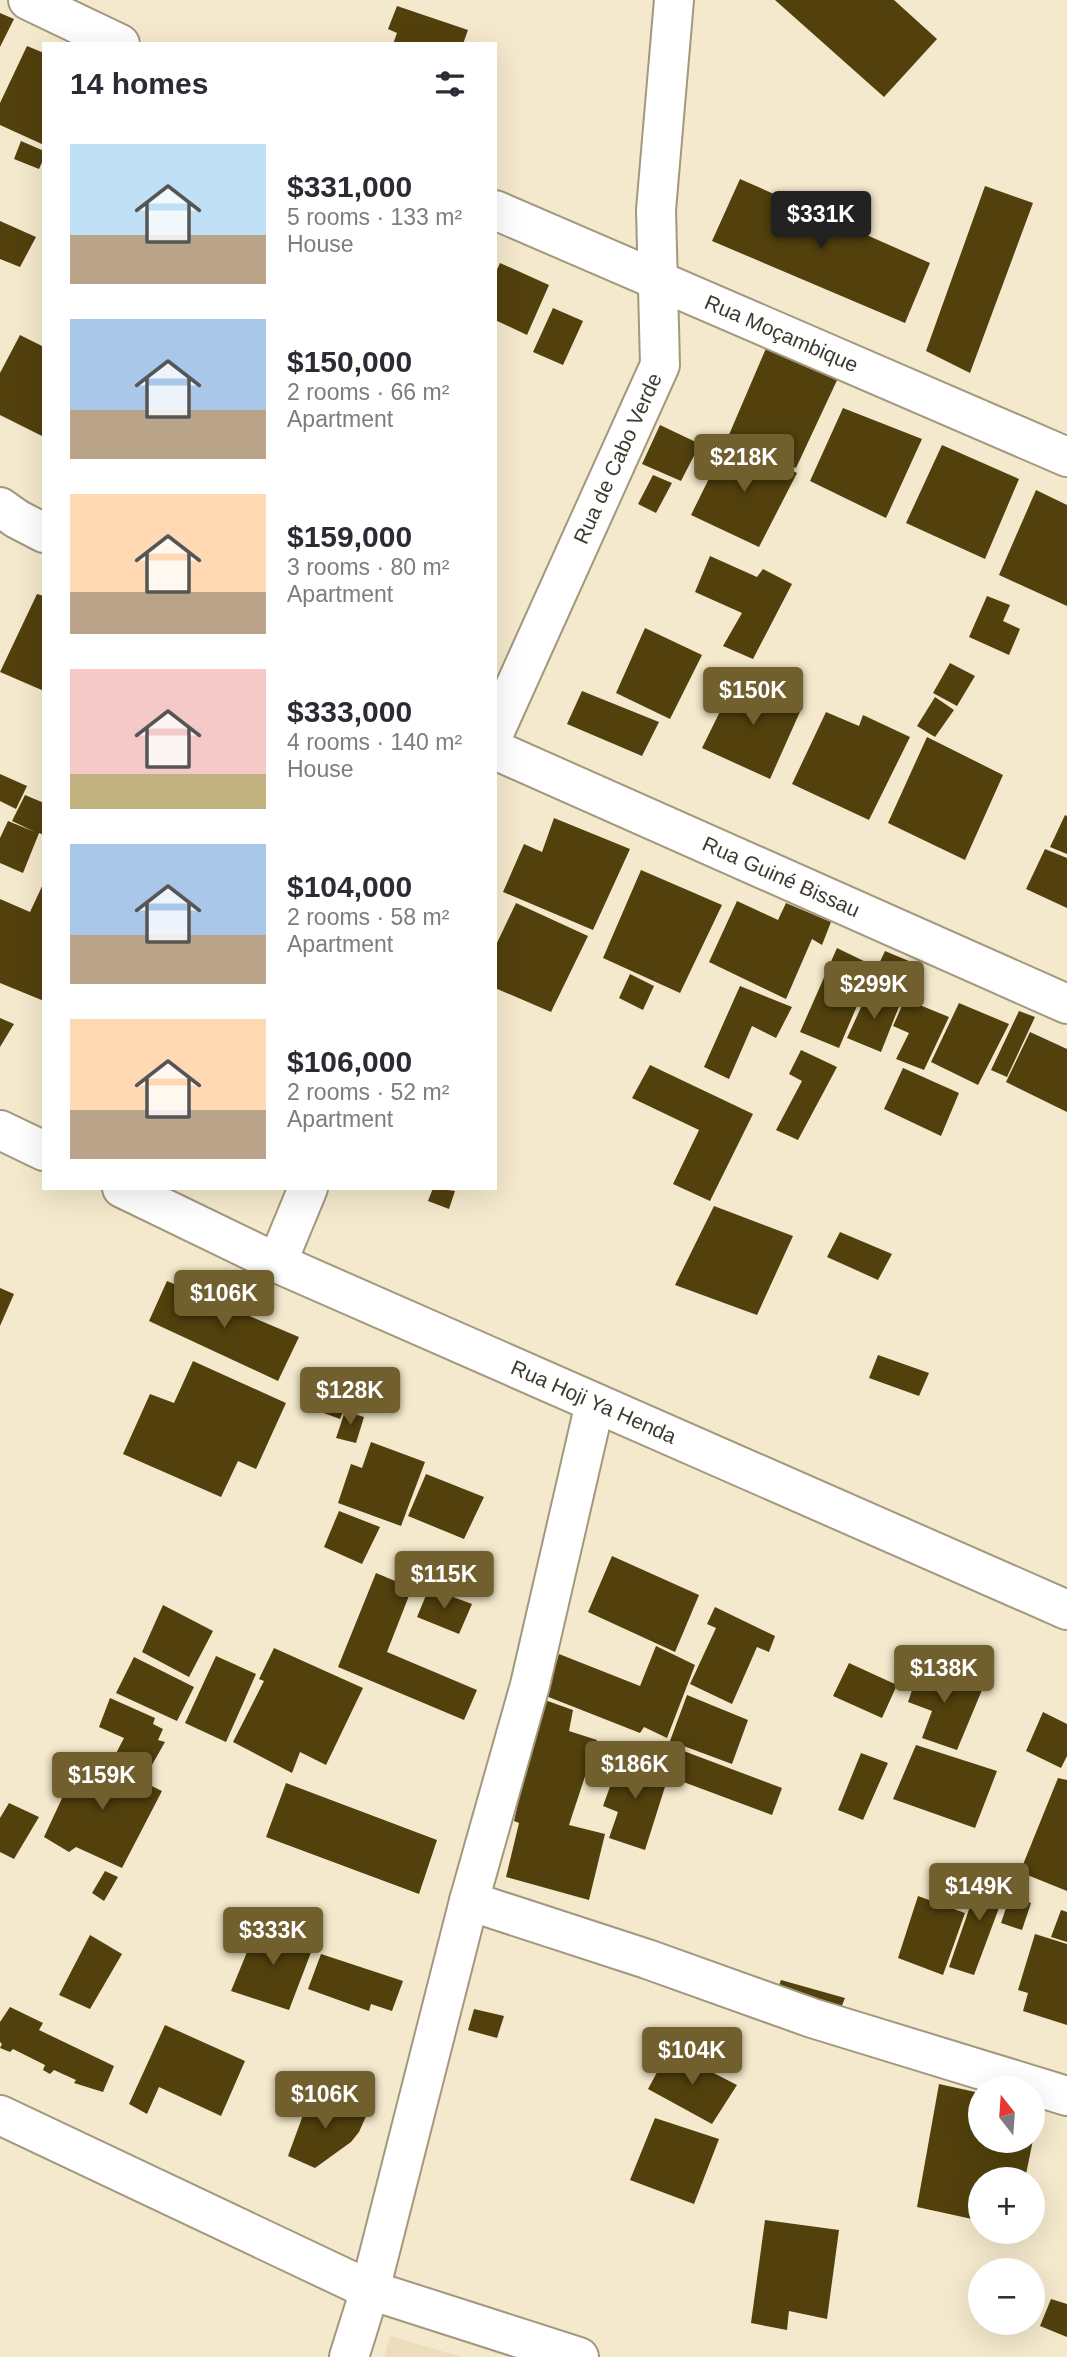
<!DOCTYPE html>
<meta charset="utf-8">
<style>
body{margin:0;font-family:Helvetica,sans-serif;background:#f2f2f3;color:#2b2b33;height:100vh;display:flex;flex-direction:column;font-size:26px;white-space:nowrap}
*{box-sizing:border-box;margin:0}
p{font-size:23px;color:#7c7c81}
.icon{flex:none;width:38px;height:38px;fill:none;stroke:currentColor;stroke-width:2;stroke-linecap:round;stroke-linejoin:round}
.map{position:relative;flex:1;overflow:hidden}
.sheet{position:absolute;left:42px;top:42px;width:455px;height:1148px;display:flex;flex-direction:column;background:#fff;border-radius:0px;box-shadow:0 7px 28px #0002}
.sheet>*{flex:none}
.needle{width:46px;rotate:343deg}
.tools{position:absolute;left:968px;top:2076px;display:grid;gap:14px}
.tools a{display:grid;place-items:center;width:77px;height:77px;border-radius:50%;background:#fff;box-shadow:0 7px 28px #0002;font-size:35px}
.price{position:absolute;translate:-50% -60px;padding:0 16px;border-radius:7px;background:#725f2e;color:#fff;font-size:23px;line-height:46px;filter:drop-shadow(0 2px 4px #0008)}
.price::after{content:'';position:absolute;left:50%;top:42px;width:21px;height:16px;margin-left:-10px;background:inherit;clip-path:polygon(0 0,100% 0,50% 100%)}
.price.active{background:#222;color:#fff}
ul{padding:0;list-style:none}
li{display:flex;align-items:center;gap:21px;height:175px;padding:0 28px}
li span{display:grid;place-items:center;flex:none;width:196px;height:140px;border-radius:0px;color:#555}
li>.icon{margin-inline-start:auto}
span .icon{width:84px;height:84px;fill:#fffc;stroke-width:1}
li b{font-size:30px}
h2{display:flex;justify-content:space-between;align-items:center;height:84px;padding:0 28px;font-size:30px}
.map>svg:first-child{display:block}
.built{fill:#ecdeba}
.building{fill:#52410d}
.lines{fill:none;stroke-linecap:round;stroke-linejoin:round}
.minor-casing{stroke:#a3987d;stroke-width:42}
.major-casing{stroke:#a3987d;stroke-width:42}
.minor{stroke:#fff;stroke-width:38}
.major{stroke:#fff;stroke-width:38}
.labels{text-anchor:middle;stroke-width:7;stroke-linejoin:round;paint-order:stroke}
.street-label{font-size:21px;fill:#3f3a2f;stroke:#f4e9cc}
</style>
<div class="map">
<svg width="1067" height="2357" viewBox="0 0 1067 2357">
<rect width="100%" height="100%" fill="#f4e9cc"/>
<!-- built -->
<path class="built" d="M390,2336L462,2357H384Z"/>
<!-- building -->
<path class="building" d="M775,0H894L937,39L884,97Z
M397,6L468,30L463,44H393L397,33L388,29Z
M0,13L14,19L0,47Z
M27,46L44,53V145L0,125V103Z
M21,141L44,151V158L39,169L14,159Z
M740,179L930,263L905,323L712,241Z
M985,186L1033,203L970,373L926,351Z
M0,221L36,237L20,267L0,259Z
M500,263L549,285L527,335L495,320V274Z
M553,308L583,321L563,365L533,352Z
M20,335L44,347V437L0,415V373Z
M767,346L839,376L796,468L728,437Z
M843,408L922,439L886,518L810,481Z
M660,425L700,444L681,481L642,464Z
M728,440L797,473L759,547L691,515Z
M942,445L1019,479L985,559L906,523Z
M653,475L672,483L656,513L638,504Z
M1036,490L1067,505V606L999,575Z
M710,556L757,577L763,569L792,584L753,659L723,646L742,613L695,592Z
M37,594L44,596V691L0,672Z
M987,596L1010,605L1003,621L1020,629L1009,655L969,637Z
M645,628L702,655L670,719L616,693Z
M950,663L975,676L957,706L933,693Z
M738,675L803,705L770,779L702,748Z
M582,691L659,722L642,756L567,724Z
M935,697L954,710L935,737L917,726Z
M826,712L859,726L863,715L910,737L869,820L792,784Z
M927,737L1003,775L965,860L888,823Z
M0,774L27,786L16,809L0,801Z
M25,795L44,803V835L39,833L23,873L0,863V838L8,821L35,832L12,821Z
M1065,815L1067,816V854L1050,847Z
M554,818L630,849L593,930L503,892L524,844L542,852Z
M1045,849L1067,858V908L1026,889Z
M641,870L722,905L680,993L603,958Z
M44,882V1001L0,983V899L30,912Z
M737,901L778,920L786,903L831,922L822,945L812,939L786,999L709,962Z
M516,903L588,936L551,1012L495,988V947Z
M837,948L874,966L839,1048L800,1032Z
M885,951L916,964L902,996L870,983Z
M630,974L654,986L643,1010L619,998Z
M740,986L792,1007L776,1038L752,1026L729,1079L704,1067Z
M869,990L900,1004L881,1052L847,1038Z
M905,999L949,1017L924,1070L896,1059L909,1033L893,1026Z
M959,1003L1009,1024L978,1085L931,1062Z
M1019,1011L1035,1017L1007,1077L991,1070Z
M0,1018L14,1024L0,1047Z
M1030,1032L1067,1049V1112L1006,1082Z
M801,1050L837,1067L798,1140L776,1130L802,1081L789,1074Z
M650,1065L753,1114L710,1201L673,1184L699,1130L632,1098Z
M903,1068L959,1093L941,1136L884,1109Z
M433,1188L455,1191L449,1209L428,1201Z
M714,1206L793,1236L757,1315L675,1285Z
M840,1232L892,1254L878,1280L827,1257Z
M167,1281L299,1337L278,1381L149,1321Z
M0,1288L14,1294L0,1326Z
M878,1355L929,1373L919,1396L869,1378Z
M193,1361L286,1403L256,1469L238,1461L221,1497L123,1454L150,1394L174,1403Z
M325,1381L351,1392L340,1419L313,1409Z
M345,1411L364,1417L356,1443L336,1438Z
M371,1442L425,1462L401,1526L338,1503L351,1464L362,1468Z
M426,1474L484,1497L464,1539L408,1516Z
M339,1511L380,1527L362,1564L324,1547Z
M612,1556L699,1595L675,1652L588,1612Z
M376,1573L412,1588L387,1652L477,1690L464,1720L338,1667Z
M429,1588L472,1604L459,1634L417,1617Z
M163,1605L213,1631L189,1677L142,1652Z
M715,1607L775,1636L769,1652L757,1647L732,1704L690,1684L716,1628L707,1624Z
M656,1646L695,1665L667,1738L644,1727L640,1733L546,1696L559,1654L640,1686Z
M274,1648L363,1688L326,1765L300,1752L292,1773L233,1742L264,1681L259,1679Z
M216,1656L256,1674L226,1742L185,1723Z
M134,1657L194,1687L177,1721L116,1693Z
M849,1663L897,1685L882,1718L833,1696Z
M921,1664L982,1690L957,1750L922,1738L932,1711L908,1702Z
M687,1695L748,1720L732,1764L670,1741Z
M110,1698L155,1718L153,1724L163,1729L158,1740L165,1742L144,1779L111,1763L124,1738L99,1727Z
M542,1699L573,1710L569,1731L597,1740L569,1825L605,1834L589,1900L506,1877L519,1823L514,1821Z
M1043,1712L1067,1724V1756L1061,1768L1026,1751Z
M916,1745L997,1771L975,1828L893,1799Z
M681,1750L782,1788L772,1815L670,1777Z
M83,1753L162,1791L122,1868L76,1847L69,1852L44,1837Z
M861,1753L888,1763L863,1820L838,1810Z
M621,1756L670,1771L645,1850L609,1838L618,1812L603,1806Z
M1058,1778L1067,1780V1891L1020,1872Z
M286,1783L437,1840L419,1894L266,1837Z
M9,1803L39,1817L14,1859L0,1852V1818Z
M105,1871L118,1877L104,1901L92,1893Z
M982,1872L1009,1881L974,1975L949,1967Z
M918,1896L965,1913L943,1975L898,1958Z
M1010,1896L1031,1903L1022,1930L1001,1923Z
M1061,1910L1067,1912V1942L1051,1937Z
M259,1923L315,1942L289,2010L231,1991Z
M1035,1934L1067,1944V2025L1023,2011L1028,1993L1018,1990Z
M90,1935L122,1954L90,2009L59,1995Z
M321,1954L403,1981L392,2011L371,2004L369,2011L308,1989Z
M781,1980L845,1998L837,2018L774,1999Z
M10,2007L43,2023L39,2030L114,2066L103,2092L74,2083L76,2080L54,2070L50,2074L43,2070L45,2065L13,2049L10,2052L0,2048L2,2044L0,2042V2022Z
M474,2009L504,2016L497,2038L468,2030Z
M165,2025L245,2061L221,2116L159,2087L147,2114L129,2104Z
M669,2050L737,2085L712,2124L648,2089Z
M939,2084L980,2093V2140H1033L1025,2179H980V2196H978L972,2219L917,2207Z
M310,2096L367,2114L359,2132L351,2142L315,2168L288,2156Z
M1032,2104L1040,2106L1034,2138H1032Z
M655,2118L719,2139L694,2204L630,2180Z
M765,2220L839,2230L827,2319L789,2311L787,2330L751,2323Z
M1051,2299L1067,2304V2337L1040,2326Z"/>
<g class="lines">
<defs>
<g id="minor">
<path d="M28,0L120,44"/>
<path id="s1" d="M495,210L1067,457"/>
<path d="M0,507L17,519L44,533"/>
<path id="s2" d="M495,750L1067,1004"/>
<path d="M469,1901L647,1959L812,2018L1067,2096"/>
<path d="M0,2115L370,2290L579,2357"/>
<path d="M349,2357L370,2290L469,1901L530,1685L595,1403"/>
</g>
<g id="major">
<path id="s3" d="M495,731L660,365L656,210L674,0"/>
<path d="M0,1130L44,1151"/>
<path id="s4" d="M122,1188L277,1263L1067,1610"/>
<path d="M277,1263L308,1188"/>
</g>
</defs>
<!-- minor casing -->
<use href="#minor" class="minor-casing"/>
<!-- major casing -->
<use href="#major" class="major-casing"/>
<!-- minor -->
<use href="#minor" class="minor"/>
<!-- major -->
<use href="#major" class="major"/>
</g>
<g class="labels">
<!-- street labels -->
<g class="street-label">
<text dy="7" stroke="none"><textPath href="#s1" startOffset="312">Rua Moçambique</textPath></text>
<text dy="7" stroke="none"><textPath href="#s3" startOffset="299">Rua de Cabo Verde</textPath></text>
<text dy="7" stroke="none"><textPath href="#s2" startOffset="313">Rua Guiné Bissau</textPath></text>
<text dy="7" stroke="none"><textPath href="#s4" startOffset="518">Rua Hoji Ya Henda</textPath></text>
</g>
</g>
</svg>
<div class="tools">
<a><svg class="needle" viewBox="-14 -14 28 28"><path d="M0-13l5 13h-10z" fill="#e53935"/><path d="M0 13l5-13h-10z" fill="#7c7c81"/></svg></a>
<a>+</a>
<a>−</a>
</div>
<b class="price active" style="left:821px;top:251px">$331K</b>
<b class="price" style="left:744px;top:494px">$218K</b>
<b class="price" style="left:753px;top:727px">$150K</b>
<b class="price" style="left:874px;top:1021px">$299K</b>
<b class="price" style="left:224px;top:1330px">$106K</b>
<b class="price" style="left:350px;top:1427px">$128K</b>
<b class="price" style="left:444px;top:1611px">$115K</b>
<b class="price" style="left:944px;top:1705px">$138K</b>
<b class="price" style="left:635px;top:1801px">$186K</b>
<b class="price" style="left:102px;top:1812px">$159K</b>
<b class="price" style="left:979px;top:1923px">$149K</b>
<b class="price" style="left:273px;top:1967px">$333K</b>
<b class="price" style="left:692px;top:2087px">$104K</b>
<b class="price" style="left:325px;top:2131px">$106K</b>
<section class="sheet">
<h2>14 homes<svg class="icon" aria-label="filters" viewBox="0 0 24 24"><path d="M4 7h16M4 17h16"/><circle cx="9" cy="7" r="2"/><circle cx="15" cy="17" r="2"/></svg></h2>
<ul>
<li><span style="background:linear-gradient(#bfe0f5 65%,#b9a48a 0)"><svg class="icon" aria-label="home" viewBox="0 0 24 24"><path d="M3 11l9-7 9 7M6 9v11h12V9"/></svg></span><div><b>$331,000</b><p>5 rooms · 133 m²</p><p>House</p></div></li>
<li><span style="background:linear-gradient(#a9c7e8 65%,#b9a48a 0)"><svg class="icon" aria-label="home" viewBox="0 0 24 24"><path d="M3 11l9-7 9 7M6 9v11h12V9"/></svg></span><div><b>$150,000</b><p>2 rooms · 66 m²</p><p>Apartment</p></div></li>
<li><span style="background:linear-gradient(#ffd9b3 70%,#b9a48a 0)"><svg class="icon" aria-label="home" viewBox="0 0 24 24"><path d="M3 11l9-7 9 7M6 9v11h12V9"/></svg></span><div><b>$159,000</b><p>3 rooms · 80 m²</p><p>Apartment</p></div></li>
<li><span style="background:linear-gradient(#f6c9c9 75%,#c2b280 0)"><svg class="icon" aria-label="home" viewBox="0 0 24 24"><path d="M3 11l9-7 9 7M6 9v11h12V9"/></svg></span><div><b>$333,000</b><p>4 rooms · 140 m²</p><p>House</p></div></li>
<li><span style="background:linear-gradient(#a9c7e8 65%,#b9a48a 0)"><svg class="icon" aria-label="home" viewBox="0 0 24 24"><path d="M3 11l9-7 9 7M6 9v11h12V9"/></svg></span><div><b>$104,000</b><p>2 rooms · 58 m²</p><p>Apartment</p></div></li>
<li><span style="background:linear-gradient(#ffd9b3 65%,#b9a48a 0)"><svg class="icon" aria-label="home" viewBox="0 0 24 24"><path d="M3 11l9-7 9 7M6 9v11h12V9"/></svg></span><div><b>$106,000</b><p>2 rooms · 52 m²</p><p>Apartment</p></div></li>
</ul>
</section>
</div>
